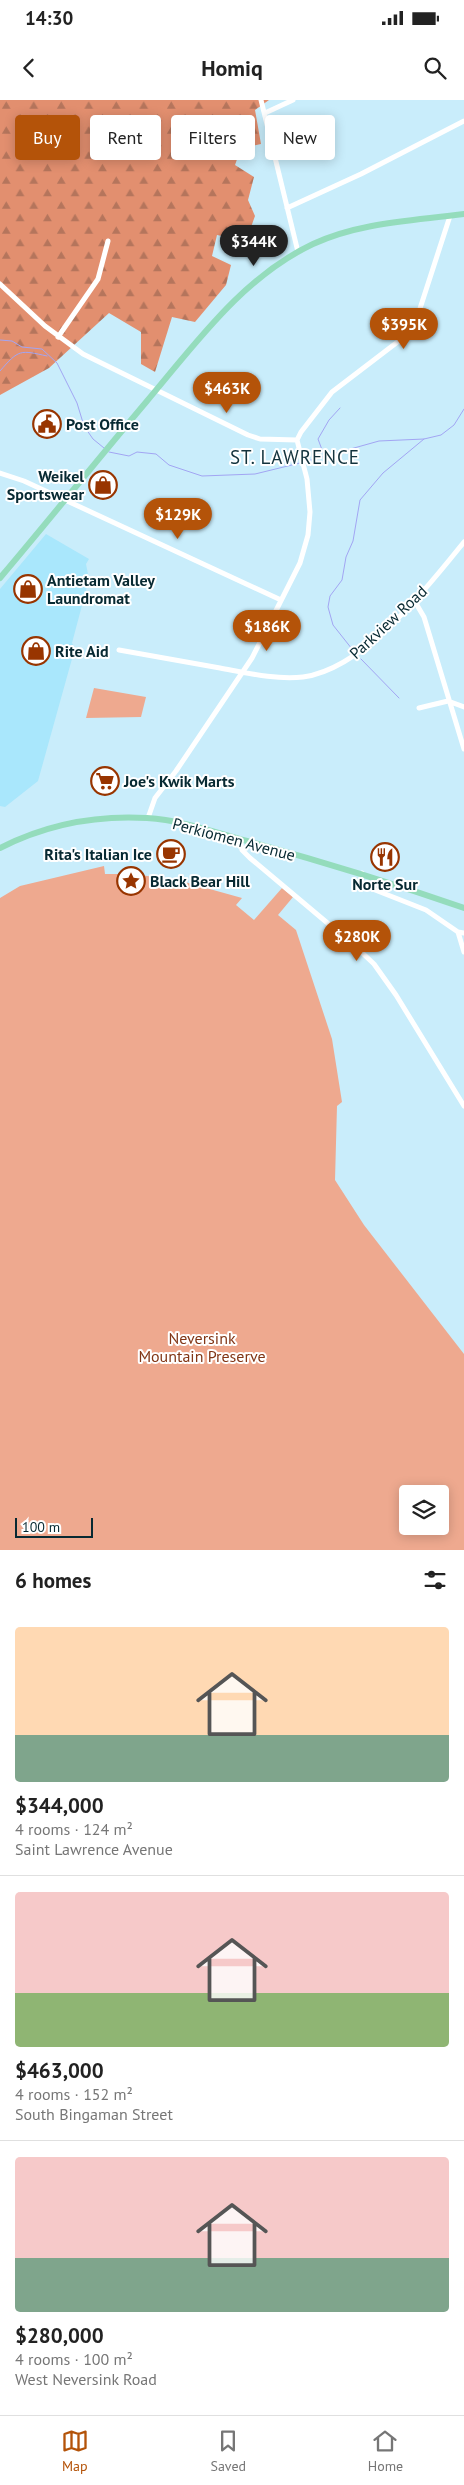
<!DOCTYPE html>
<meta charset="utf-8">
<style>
body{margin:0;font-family:"PT Sans",sans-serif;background:#f6f6f6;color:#222;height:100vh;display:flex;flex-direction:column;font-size:19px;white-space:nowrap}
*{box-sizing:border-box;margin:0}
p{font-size:16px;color:#767676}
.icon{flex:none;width:28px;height:28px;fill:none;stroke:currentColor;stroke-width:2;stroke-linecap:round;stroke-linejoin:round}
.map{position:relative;height:1450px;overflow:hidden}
.side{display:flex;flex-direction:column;background:#fff;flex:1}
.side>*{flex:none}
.banner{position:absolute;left:15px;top:15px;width:435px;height:45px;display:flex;gap:10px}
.fabs{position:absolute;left:399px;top:1385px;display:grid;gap:10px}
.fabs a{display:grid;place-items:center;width:50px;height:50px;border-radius:5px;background:#fff;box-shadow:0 2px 12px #0003;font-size:25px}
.scale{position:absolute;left:15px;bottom:12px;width:78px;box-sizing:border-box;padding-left:5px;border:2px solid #072932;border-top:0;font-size:14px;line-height:18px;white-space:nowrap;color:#072932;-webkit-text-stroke:4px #fff;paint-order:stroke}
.price{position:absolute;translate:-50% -42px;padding:0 11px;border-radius:18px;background:#b45309;color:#fff;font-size:16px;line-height:32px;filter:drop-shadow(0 1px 2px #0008)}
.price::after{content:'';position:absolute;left:50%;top:30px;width:15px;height:11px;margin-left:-8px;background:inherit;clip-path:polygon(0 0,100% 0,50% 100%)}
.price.selected{background:#222;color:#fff}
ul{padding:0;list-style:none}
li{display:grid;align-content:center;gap:10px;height:265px;padding:0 15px}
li+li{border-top:1px solid #e0e0e0}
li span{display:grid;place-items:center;height:155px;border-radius:5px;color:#555}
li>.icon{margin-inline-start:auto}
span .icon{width:90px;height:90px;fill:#fffc;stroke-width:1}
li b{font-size:21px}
h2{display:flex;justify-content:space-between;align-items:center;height:60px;padding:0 15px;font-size:21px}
.tag{padding:0 18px;border-radius:5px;background:#fff;box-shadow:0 2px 12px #0003;font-size:18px;line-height:45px}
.tag.selected{background:#b45309;color:#fff}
.status{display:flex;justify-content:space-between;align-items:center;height:35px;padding:0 25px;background:#fff;direction:ltr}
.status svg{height:14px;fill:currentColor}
header{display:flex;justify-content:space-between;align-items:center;height:65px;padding:0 15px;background:#fff;font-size:22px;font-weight:600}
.menu{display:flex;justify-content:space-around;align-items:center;height:70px;border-top:1px solid #e0e0e0;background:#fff;font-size:14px;color:#767676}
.menu a{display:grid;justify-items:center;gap:2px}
.menu .selected{color:#b45309}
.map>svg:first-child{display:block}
.built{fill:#a9e7fc}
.forest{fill:url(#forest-firs)}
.park{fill:#eea98f;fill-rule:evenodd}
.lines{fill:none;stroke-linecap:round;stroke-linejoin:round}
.stream{stroke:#a2a5f3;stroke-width:1}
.minor{stroke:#fff;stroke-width:5}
.major{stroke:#94dcbc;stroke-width:6}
.labels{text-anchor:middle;stroke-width:4;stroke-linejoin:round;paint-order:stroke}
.poi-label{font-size:16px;font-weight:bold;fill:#072932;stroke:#fff;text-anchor:start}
.street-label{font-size:16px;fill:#072932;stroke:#fff}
.park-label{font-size:16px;fill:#813515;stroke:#fff}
.quarter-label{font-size:19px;letter-spacing:1px;fill:#13333d;stroke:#fff}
</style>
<div class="status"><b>14:30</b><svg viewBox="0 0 49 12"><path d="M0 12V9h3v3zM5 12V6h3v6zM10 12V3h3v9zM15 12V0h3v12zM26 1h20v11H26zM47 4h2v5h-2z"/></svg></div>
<header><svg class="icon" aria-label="back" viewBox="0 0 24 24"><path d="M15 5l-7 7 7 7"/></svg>Homiq<svg class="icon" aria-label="search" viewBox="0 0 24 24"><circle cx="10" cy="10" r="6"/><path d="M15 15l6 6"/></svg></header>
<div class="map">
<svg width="464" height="1450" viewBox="0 0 464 1450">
<defs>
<pattern id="forest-firs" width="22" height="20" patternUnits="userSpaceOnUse" patternTransform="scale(1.25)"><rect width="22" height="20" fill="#e28f6f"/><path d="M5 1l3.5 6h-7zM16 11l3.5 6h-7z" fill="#b5755c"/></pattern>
</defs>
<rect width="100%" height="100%" fill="#c9edfb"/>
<!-- built -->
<path class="built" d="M46,434L89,459L86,464L89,479L72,543L75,548L38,681L5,707L0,706V489Z"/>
<!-- forest -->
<path class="forest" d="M0,0H269L255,10L261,44L241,48L235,65L254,77L248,100L255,116L246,141L217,135L212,156L231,165L226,185L195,222L172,217L155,272L141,264V232L109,213L49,268L0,295Z"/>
<!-- park -->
<path class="park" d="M94,588L146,597L141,617L86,618Z
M104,766L105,774H134L181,781L242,798L236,805L254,820L282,788L293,797L278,815L296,830L332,939L342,1002L337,1006L335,1080L364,1125L464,1254V1450H0V798L20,786ZM408,1394H440V1426H408Z"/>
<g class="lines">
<!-- stream -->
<path class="stream" d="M0,240L12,241L22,247L42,249L57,263L77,303L84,326L93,339L104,348
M0,271C19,249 20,250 47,256
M109,352L129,356L137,352L156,354L169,365L202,376L255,374L300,363
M324,355L318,339L329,320L340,308
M304,362L379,341L424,339L441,335L454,325L464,309
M352,549L333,525L328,507L330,496L342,480L346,457L353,441L360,400L383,373L424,339
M361,559L399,598"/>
<!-- minor -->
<path class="minor" d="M261,0L298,152
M265,13L293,0
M287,108L361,74L464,21
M0,184L45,226L83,254L248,335L260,339L297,340
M58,237L98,179L108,141
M0,373L24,381L281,500
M414,500L424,517L464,649
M119,550C152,556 186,562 220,568C247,573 276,580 303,577C364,569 427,488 464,442
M419,608L448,601L464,607
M148,718L155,698L176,671L252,558L300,463L308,435L310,412L307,379L297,340L301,332L332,292L404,237L414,227L450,116
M240,739L242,750L250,758L356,847L374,864L396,895L464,1006
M362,773L361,781L365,786L426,810L458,832L464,833
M458,832L464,852"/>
<!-- major -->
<path class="major" d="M0,478C50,419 98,359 147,301C196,243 243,177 313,144C361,122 413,121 464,114
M0,748C45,725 96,715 147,718C181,720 214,732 247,741C320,761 392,783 464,808"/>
</g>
<!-- icons -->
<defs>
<symbol id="civic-ring" viewBox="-11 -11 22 22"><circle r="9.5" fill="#fff" stroke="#983500" stroke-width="1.5"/><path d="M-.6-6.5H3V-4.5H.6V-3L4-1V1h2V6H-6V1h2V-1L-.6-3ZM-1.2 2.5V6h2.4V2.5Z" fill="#983500"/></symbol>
<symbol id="shop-ring" viewBox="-11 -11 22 22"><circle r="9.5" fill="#fff" stroke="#983500" stroke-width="1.5"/><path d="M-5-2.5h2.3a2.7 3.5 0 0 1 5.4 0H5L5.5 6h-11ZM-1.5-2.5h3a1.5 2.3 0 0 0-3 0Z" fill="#983500"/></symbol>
<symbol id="supermarket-ring" viewBox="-11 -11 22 22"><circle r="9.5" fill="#fff" stroke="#983500" stroke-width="1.5"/><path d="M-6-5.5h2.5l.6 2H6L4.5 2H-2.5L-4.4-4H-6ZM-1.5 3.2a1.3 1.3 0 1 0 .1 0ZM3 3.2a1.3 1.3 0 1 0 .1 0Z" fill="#983500"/></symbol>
<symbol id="cafe-ring" viewBox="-11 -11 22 22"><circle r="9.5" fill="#fff" stroke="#983500" stroke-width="1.5"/><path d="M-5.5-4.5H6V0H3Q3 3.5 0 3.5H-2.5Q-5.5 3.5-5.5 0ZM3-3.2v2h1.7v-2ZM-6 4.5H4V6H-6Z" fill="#983500"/></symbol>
<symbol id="restaurant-ring" viewBox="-11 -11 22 22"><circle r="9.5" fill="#fff" stroke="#983500" stroke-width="1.5"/><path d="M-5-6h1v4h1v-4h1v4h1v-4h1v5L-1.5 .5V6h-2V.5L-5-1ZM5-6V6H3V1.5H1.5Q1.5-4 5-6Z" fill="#983500"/></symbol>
<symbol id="sight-ring" viewBox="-11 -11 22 22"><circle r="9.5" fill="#fff" stroke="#983500" stroke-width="1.5"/><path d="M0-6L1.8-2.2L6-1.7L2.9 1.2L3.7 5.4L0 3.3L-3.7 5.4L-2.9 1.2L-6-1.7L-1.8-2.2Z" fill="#983500"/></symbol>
</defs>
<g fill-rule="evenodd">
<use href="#civic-ring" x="31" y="308" width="32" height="32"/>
<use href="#shop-ring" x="87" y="369" width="32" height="32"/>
<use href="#shop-ring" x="12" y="473" width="32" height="32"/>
<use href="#shop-ring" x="20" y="535" width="32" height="32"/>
<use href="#supermarket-ring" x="89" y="665" width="32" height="32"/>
<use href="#cafe-ring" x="155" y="738" width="32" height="32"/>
<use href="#restaurant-ring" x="369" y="741" width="32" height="32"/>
<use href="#sight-ring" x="115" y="765" width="32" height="32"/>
</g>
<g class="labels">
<!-- poi labels -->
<g class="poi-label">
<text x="66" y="330">Post Office</text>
<text x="84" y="382" text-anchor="end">Weikel<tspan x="84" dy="18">Sportswear</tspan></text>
<text x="47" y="486">Antietam Valley<tspan x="47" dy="18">Laundromat</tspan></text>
<text x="55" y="557">Rite Aid</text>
<text x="124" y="687">Joe's Kwik Marts</text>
<text x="152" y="760" text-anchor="end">Rita's Italian Ice</text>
<text x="150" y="787">Black Bear Hill</text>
<text x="385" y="790" text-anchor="middle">Norte Sur</text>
</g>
<!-- street labels -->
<g class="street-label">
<text transform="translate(388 522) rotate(-43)" y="6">Parkview Road</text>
<text transform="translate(234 739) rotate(15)" y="6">Perkiomen Avenue</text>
</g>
<!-- park labels -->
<g class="park-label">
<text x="202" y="1244">Neversink<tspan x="202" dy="18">Mountain Preserve</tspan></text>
</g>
<!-- quarter labels -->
<g class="quarter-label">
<text x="295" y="364">ST. LAWRENCE</text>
</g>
</g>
</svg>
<div class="fabs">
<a><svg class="icon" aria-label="layers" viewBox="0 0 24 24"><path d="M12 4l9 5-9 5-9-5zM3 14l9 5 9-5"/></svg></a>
</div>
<div class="scale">100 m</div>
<b class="price selected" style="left:254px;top:167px">$344K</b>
<b class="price" style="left:404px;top:250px">$395K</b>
<b class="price" style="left:227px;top:314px">$463K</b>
<b class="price" style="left:178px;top:440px">$129K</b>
<b class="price" style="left:267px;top:552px">$186K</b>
<b class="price" style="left:357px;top:862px">$280K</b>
<div class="banner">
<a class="tag selected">Buy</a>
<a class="tag">Rent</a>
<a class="tag">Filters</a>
<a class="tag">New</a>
</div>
</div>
<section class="side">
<h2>6 homes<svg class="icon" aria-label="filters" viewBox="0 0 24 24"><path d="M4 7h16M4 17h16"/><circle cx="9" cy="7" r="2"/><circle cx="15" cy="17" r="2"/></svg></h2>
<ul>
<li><span style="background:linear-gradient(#ffd9b3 70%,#7fa58c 0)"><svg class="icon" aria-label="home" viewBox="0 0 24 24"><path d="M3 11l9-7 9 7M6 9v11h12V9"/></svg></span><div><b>$344,000</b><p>4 rooms · 124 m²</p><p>Saint Lawrence Avenue</p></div></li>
<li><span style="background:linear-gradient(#f6c9c9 65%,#8fb573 0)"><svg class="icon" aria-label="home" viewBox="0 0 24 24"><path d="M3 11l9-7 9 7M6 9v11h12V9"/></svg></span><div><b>$463,000</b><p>4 rooms · 152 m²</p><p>South Bingaman Street</p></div></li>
<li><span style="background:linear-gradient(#f6c9c9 65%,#7fa58c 0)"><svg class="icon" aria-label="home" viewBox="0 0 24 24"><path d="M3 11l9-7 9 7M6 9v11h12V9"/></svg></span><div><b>$280,000</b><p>4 rooms · 100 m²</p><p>West Neversink Road</p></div></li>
</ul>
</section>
<nav class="menu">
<a class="selected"><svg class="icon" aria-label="map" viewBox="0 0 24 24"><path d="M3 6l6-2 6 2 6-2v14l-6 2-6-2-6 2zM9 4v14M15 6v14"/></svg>Map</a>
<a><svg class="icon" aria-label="saved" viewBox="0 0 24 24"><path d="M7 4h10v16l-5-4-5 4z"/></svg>Saved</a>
<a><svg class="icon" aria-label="home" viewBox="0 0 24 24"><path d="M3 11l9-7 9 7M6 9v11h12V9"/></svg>Home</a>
</nav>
